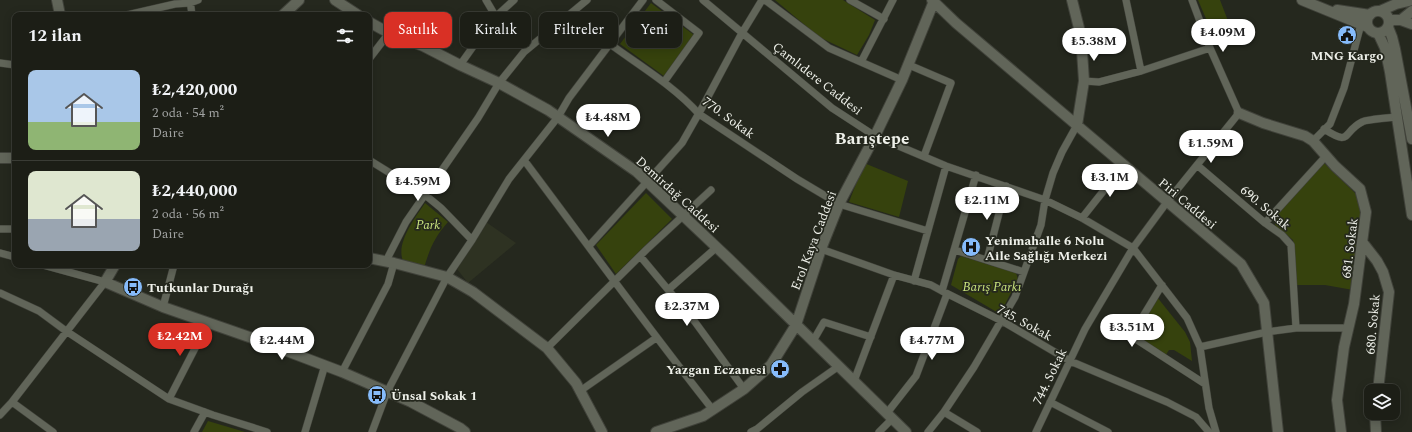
<!DOCTYPE html>
<html lang="tr">
<meta charset="utf-8">
<style>
body{margin:0;font-family:Spectral,serif;background:#25271f;color:#f1f3f6;height:100vh;display:flex;flex-direction:column;font-size:15px;white-space:nowrap}
*{box-sizing:border-box;margin:0}
p{font-size:13px;color:#a0a2a1}
.icon{flex:none;width:22px;height:22px;fill:none;stroke:currentColor;stroke-width:2;stroke-linecap:round;stroke-linejoin:round}
.map{position:relative;flex:1;overflow:hidden}
.sheet{position:absolute;left:12px;top:12px;width:360px;height:256px;display:flex;flex-direction:column;background:#1c1e16;border-radius:8px;box-shadow:0 2px 10px #0003,0 0 0 1px #3a3c35}
.sheet>*{flex:none}
.top-card{position:absolute;left:384px;top:12px;width:380px;height:36px;display:flex;gap:8px}
.tools{position:absolute;left:1364px;top:384px;display:grid;gap:8px}
.tools a{display:grid;place-items:center;width:36px;height:36px;border-radius:8px;background:#1c1e16;box-shadow:0 2px 10px #0003,0 0 0 1px #3a3c35;font-size:20px}
.price{position:absolute;translate:-50% -34px;padding:0 9px;border-radius:14px;background:#fff;color:#222;font-size:13px;line-height:26px;filter:drop-shadow(0 1px 2px #0008)}
.price::after{content:'';position:absolute;left:50%;top:24px;width:12px;height:9px;margin-left:-6px;background:inherit;clip-path:polygon(0 0,100% 0,50% 100%)}
.price.current{background:#d93025;color:#fff}
ul{padding:0;list-style:none}
li{display:flex;align-items:center;gap:12px;height:100px;padding:0 16px}
li+li{border-top:1px solid #3a3c35}
li span{display:grid;place-items:center;flex:none;width:112px;height:80px;border-radius:8px;color:#555}
li>.icon{margin-inline-start:auto}
span .icon{width:48px;height:48px;fill:#fffc;stroke-width:1}
li b{font-size:17px}
h2{display:flex;justify-content:space-between;align-items:center;height:48px;padding:0 16px;font-size:17px}
.chip{padding:0 14px;border-radius:8px;background:#1c1e16;box-shadow:0 2px 10px #0003,0 0 0 1px #3a3c35;font-size:14px;line-height:36px}
.chip.current{background:#d93025;color:#fff}
.map>svg:first-child{display:block}
.built{fill:#2e3222}
.green{fill:#36420d}
.lines{fill:none;stroke-linecap:round;stroke-linejoin:round}
.street-casing{stroke:#40423a;stroke-width:8}
.secondary-casing{stroke:#40423a;stroke-width:12}
.street{stroke:#616559;stroke-width:7}
.secondary{stroke:#616559;stroke-width:10}
.labels{text-anchor:middle;stroke-width:3.5;stroke-linejoin:round;paint-order:stroke}
.poi-label{font-size:13px;font-weight:bold;fill:#eff1ea;stroke:#25281e;text-anchor:start}
.street-label{font-size:13px;fill:#eff1ea;stroke:#25281e}
.park-label{font-size:13px;font-style:italic;fill:#c8e27d;stroke:#25281e}
.district-label{font-size:17px;font-weight:bold;fill:#eff1ea;stroke:#25281e}
</style>
<div class="map">
<svg width="1412" height="432" viewBox="0 0 1412 432">
<rect width="100%" height="100%" fill="#25281e"/>
<!-- built -->
<path class="built" d="M486,222L516,243L468,283L457,269Z"/>
<!-- green -->
<path class="green" d="M775,0H843L875,20L869,35L857,55L819,37Z
M1198,0H1220L1230,26L1213,35Z
M651,3L698,38L668,79L620,44Z
M864,163L908,181L899,217L849,202Z
M1324,163L1356,194L1363,212L1353,290L1325,285H1296L1293,240L1275,225L1276,216Z
M646,193L672,219L616,274L596,245Z
M425,203L448,222C434,238 430,248 424,268L404,263C394,245 415,218 425,203Z
M961,256L1016,273L1018,279L1000,314L951,285L958,259Z
M1157,297L1185,332L1190,342L1192,361L1174,350H1169L1163,359L1132,339Z
M208,421L245,432H202Z"/>
<g class="lines">
<defs>
<path id="street" d="M190,0L192,15
M486,0L496,17
M656,0L699,33L664,82
M703,0L832,108L875,136L946,166L1045,200L1082,218L1133,248L1187,318L1200,347L1209,408L1216,432
M765,0L829,48L902,80
M850,0L884,19
M1126,0L1141,71
M127,15L175,4L190,3L198,0
M610,44C640,66 674,86 699,114L797,179L839,204L928,231
M369,59L389,33
M861,62L893,0
M0,63L15,65
M460,65L492,20L514,0
M909,65L951,83L924,156
M1084,81L1099,82L1141,71L1210,48
M1324,129C1352,147 1342,132 1362,122C1368,119 1389,118 1397,117
M1313,141L1330,124L1344,88L1361,24
M369,160L424,194L441,208L472,240
M524,160C587,244 648,328 713,410
M1197,165L1265,223L1282,235L1291,245L1296,328
M1082,218L1124,165
M1265,223L1326,156
M0,229H15
M589,246L682,143L703,106L742,33L762,0
M821,249L894,275L931,285L942,291L1002,321L1070,361L1167,402L1196,417L1209,432
M955,250L1024,272
M0,253L15,257
M640,256L695,322L744,389
M987,260L1006,186
M386,261L406,222L478,118L499,83L524,52L587,0
M914,281L946,166
M1162,285L1131,336L1205,384
M669,289L717,247
M942,291L976,175
M0,293L39,311L66,331L169,399L213,415L267,432
M163,307L174,265
M813,341L824,322L871,337
M1200,347L1267,332L1296,328H1349
M547,348L647,249L711,190
M342,372L388,284L394,263
M854,381L894,275
M580,391L656,338
M169,399L208,323
M12,402L53,432
M1050,402L1108,432
M944,412L977,432
M887,413L916,376L947,294
M0,415L12,402L105,282L43,265
M194,432L205,412
M305,432L325,365
M372,432L387,392L447,277L472,240L509,179L558,117L569,98L643,0
M751,432L757,429L802,392L839,366
M879,432L893,418
M928,432L944,412L974,367L1015,297L1041,225L1045,200L1053,173L1062,152L1077,125
M1036,432L1085,329L1133,248L1167,202L1239,113L1210,48L1192,0"/>
<path id="secondary" d="M57,0L60,15
M335,0L358,15
M932,0L956,23L1241,264L1264,303L1278,432
M1072,0L1081,36L1084,81L1077,125
M1302,0L1368,27
M1337,10L1370,15
M1380,11L1396,4L1412,0
M1367 22a11 11 0 1 1 22 0a11 11 0 1 1-22 0Z
M283,15L299,0
M1389,20H1401L1412,24
M1401,20L1412,11
M369,22L389,33L423,46L460,65L499,83L548,110L637,172L729,259L906,432
M1388,27L1392,37L1395,49L1412,139
M1378,33L1385,48L1390,72L1412,215
M1239,113L1263,123L1305,136L1313,141L1335,166L1360,189L1366,212L1354,304L1344,347L1337,400L1341,432
M0,158H15
M1363,243L1377,261L1383,272L1389,292L1378,391
M369,258L394,263L447,277L473,292L547,348L576,383L602,432
M115,265L105,282L163,307L255,339L342,372L411,402L460,428L465,432
M1375,413L1376,432
M656,432L703,416L744,389L771,365L796,325L821,249L839,204L875,136L902,80L934,1"/>
</defs>
<!-- street casing -->
<use href="#street" class="street-casing"/>
<!-- secondary casing -->
<use href="#secondary" class="secondary-casing"/>
<!-- street -->
<use href="#street" class="street"/>
<!-- secondary -->
<use href="#secondary" class="secondary"/>
</g>
<!-- icons -->
<defs>
<symbol id="civic-disc" viewBox="-11 -11 22 22"><circle r="9.5" fill="#86bbfb" stroke="#25281e"/><path d="M-.6-6.5H3V-4.5H.6V-3L4-1V1h2V6H-6V1h2V-1L-.6-3ZM-1.2 2.5V6h2.4V2.5Z" fill="#111"/></symbol>
<symbol id="hospital-disc" viewBox="-11 -11 22 22"><circle r="9.5" fill="#86bbfb" stroke="#25281e"/><path d="M-5-5h3v3.5h4V-5h3V5h-3V1.5h-4V5h-3Z" fill="#111"/></symbol>
<symbol id="bus-disc" viewBox="-11 -11 22 22"><circle r="9.5" fill="#86bbfb" stroke="#25281e"/><path d="M-5-6H5V4H4V6H2V4H-2V6H-4V4H-5ZM-3.5-4V0h7V-4ZM-3.5 1.2v1.5H-2V1.2ZM2 1.2v1.5H3.5V1.2Z" fill="#111"/></symbol>
<symbol id="pharmacy-disc" viewBox="-11 -11 22 22"><circle r="9.5" fill="#86bbfb" stroke="#25281e"/><path d="M-2-6h4v4h4v4h-4v4h-4v-4h-4v-4h4Z" fill="#111"/></symbol>
</defs>
<g fill-rule="evenodd">
<use href="#civic-disc" x="1336" y="24" width="22" height="22"/>
<use href="#hospital-disc" x="960" y="236" width="22" height="22"/>
<use href="#bus-disc" x="122" y="276" width="22" height="22"/>
<use href="#pharmacy-disc" x="769" y="358" width="22" height="22"/>
<use href="#bus-disc" x="366" y="384" width="22" height="22"/>
</g>
<g class="labels">
<!-- poi labels -->
<g class="poi-label">
<text x="1347" y="60" text-anchor="middle">MNG Kargo</text>
<text x="985" y="245">Yenimahalle 6 Nolu<tspan x="985" dy="15">Aile Sağlığı Merkezi</tspan></text>
<text x="147" y="292">Tutkunlar Durağı</text>
<text x="766" y="374" text-anchor="end">Yazgan Eczanesi</text>
<text x="391" y="400">Ünsal Sokak 1</text>
</g>
<!-- street labels -->
<g class="street-label">
<text transform="translate(818 78) rotate(38)" y="5">Çamlıdere Caddesi</text>
<text transform="translate(729 117) rotate(36)" y="5">770. Sokak</text>
<text transform="translate(678 194) rotate(42)" y="5">Demirdağ Caddesi</text>
<text transform="translate(1188 203) rotate(40)" y="5">Piri Caddesi</text>
<text transform="translate(1266 207) rotate(40)" y="5">690. Sokak</text>
<text transform="translate(813 240) rotate(-69)" y="5">Erol Kaya Caddesi</text>
<text transform="translate(1349 248) rotate(-83)" y="5">681. Sokak</text>
<text transform="translate(1025 322) rotate(29)" y="5">745. Sokak</text>
<text transform="translate(1372 324) rotate(-85)" y="5">680. Sokak</text>
<text transform="translate(1049 376) rotate(-64)" y="5">744. Sokak</text>
</g>
<!-- park labels -->
<g class="park-label">
<text x="428" y="229">Park</text>
<text x="992" y="291">Barış Parkı</text>
</g>
<!-- district labels -->
<g class="district-label">
<text x="872" y="144">Barıştepe</text>
</g>
</g>
</svg>
<div class="tools">
<a><svg class="icon" aria-label="layers" viewBox="0 0 24 24"><path d="M12 4l9 5-9 5-9-5zM3 14l9 5 9-5"/></svg></a>
</div>
<b class="price" style="left:1223px;top:53px">₺4.09M</b>
<b class="price" style="left:1094px;top:62px">₺5.38M</b>
<b class="price" style="left:608px;top:138px">₺4.48M</b>
<b class="price" style="left:1211px;top:164px">₺1.59M</b>
<b class="price" style="left:1110px;top:198px">₺3.1M</b>
<b class="price" style="left:418px;top:202px">₺4.59M</b>
<b class="price" style="left:987px;top:221px">₺2.11M</b>
<b class="price" style="left:687px;top:327px">₺2.37M</b>
<b class="price" style="left:1132px;top:348px">₺3.51M</b>
<b class="price current" style="left:180px;top:357px">₺2.42M</b>
<b class="price" style="left:282px;top:361px">₺2.44M</b>
<b class="price" style="left:932px;top:361px">₺4.77M</b>
<div class="top-card">
<a class="chip current">Satılık</a>
<a class="chip">Kiralık</a>
<a class="chip">Filtreler</a>
<a class="chip">Yeni</a>
</div>
<section class="sheet">
<h2>12 ilan<svg class="icon" aria-label="filters" viewBox="0 0 24 24"><path d="M4 7h16M4 17h16"/><circle cx="9" cy="7" r="2"/><circle cx="15" cy="17" r="2"/></svg></h2>
<ul>
<li><span style="background:linear-gradient(#a9c7e8 65%,#8fb573 0)"><svg class="icon" aria-label="home" viewBox="0 0 24 24"><path d="M3 11l9-7 9 7M6 9v11h12V9"/></svg></span><div><b>₺2,420,000</b><p>2 oda · 54 m²</p><p>Daire</p></div></li>
<li><span style="background:linear-gradient(#dfe7d0 60%,#9aa5b1 0)"><svg class="icon" aria-label="home" viewBox="0 0 24 24"><path d="M3 11l9-7 9 7M6 9v11h12V9"/></svg></span><div><b>₺2,440,000</b><p>2 oda · 56 m²</p><p>Daire</p></div></li>
</ul>
</section>
</div>
